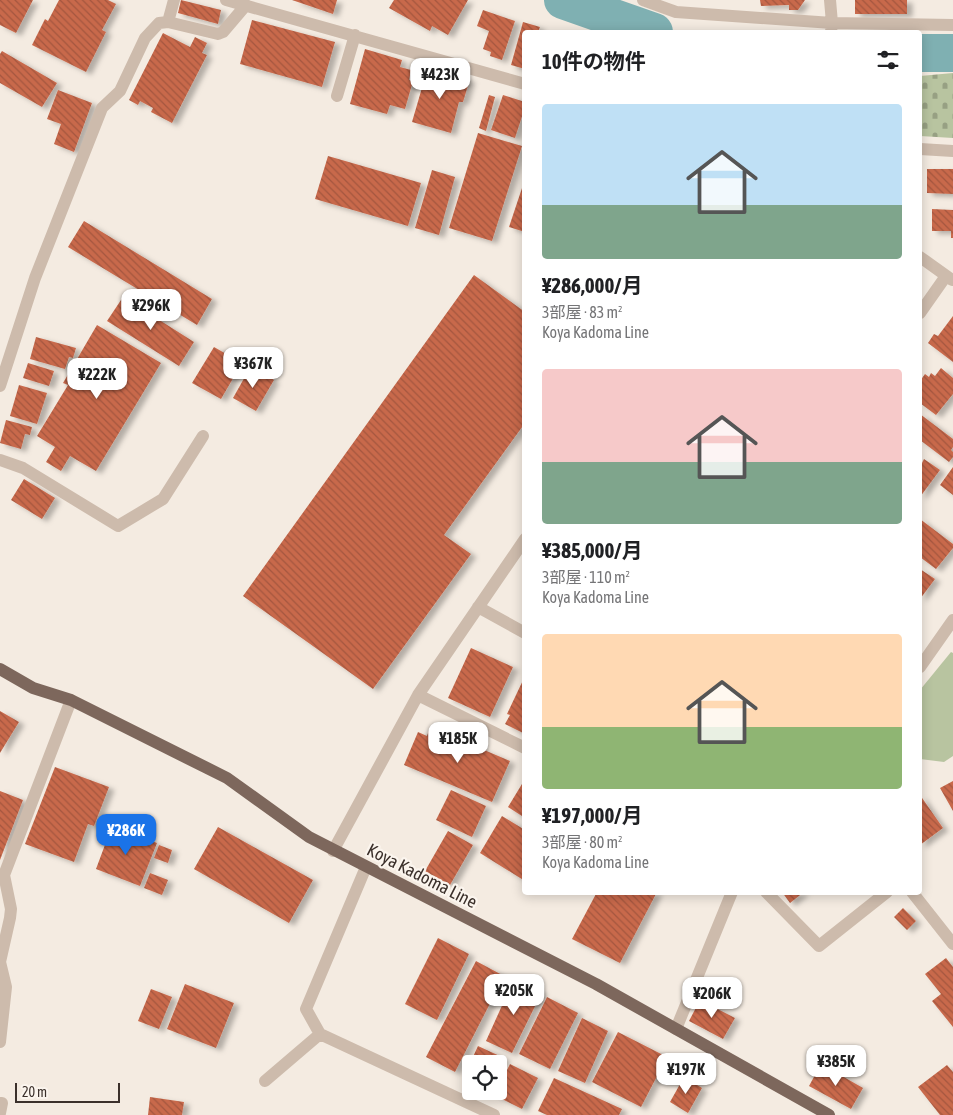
<!DOCTYPE html>
<html lang="ja">
<meta charset="utf-8">
<style>
body{margin:0;font-family:"Asap Condensed","Noto Sans JP",sans-serif;background:#f6f6f6;color:#202124;height:100vh;display:flex;flex-direction:column;font-size:19px;white-space:nowrap}
*{box-sizing:border-box;margin:0}
p{font-size:16px;color:#757577}
.icon{flex:none;width:28px;height:28px;fill:none;stroke:currentColor;stroke-width:2;stroke-linecap:round;stroke-linejoin:round}
.map{position:relative;flex:1;overflow:hidden}
.details{position:absolute;left:522px;top:30px;width:400px;height:865px;display:flex;flex-direction:column;background:#fff;border-radius:5px;box-shadow:0 2px 12px #0003}
.details>*{flex:none}
.controls{position:absolute;left:462px;top:1055px;display:grid;gap:10px}
.controls a{display:grid;place-items:center;width:45px;height:45px;border-radius:5px;background:#fff;box-shadow:0 2px 12px #0003;font-size:25px}
.scale{position:absolute;left:15px;bottom:12px;width:105px;box-sizing:border-box;padding-left:5px;border:2px solid #3b302b;border-top:0;font-size:14px;line-height:18px;white-space:nowrap;color:#3b302b;-webkit-text-stroke:4px #fbf5ee;paint-order:stroke}
.price{position:absolute;translate:-50% -42px;padding:0 11px;border-radius:10px;background:#fff;color:#222;font-size:16px;line-height:32px;filter:drop-shadow(0 1px 2px #0008)}
.price::after{content:'';position:absolute;left:50%;top:30px;width:15px;height:11px;margin-left:-8px;background:inherit;clip-path:polygon(0 0,100% 0,50% 100%)}
.price.selected{background:#1a73e8;color:#fff}
ul{padding:0;list-style:none}
li{display:grid;align-content:center;gap:10px;height:265px;padding:0 20px}
li span{display:grid;place-items:center;height:155px;border-radius:5px;color:#555}
li>.icon{margin-inline-start:auto}
span .icon{width:90px;height:90px;fill:#fffc;stroke-width:1}
li b{font-size:21px}
h2{display:flex;justify-content:space-between;align-items:center;height:60px;padding:0 20px;font-size:21px}
.map>svg:first-child{display:block}
.green{fill:#b8c4a0}
.cemetery{fill:url(#cemetery-stones)}
.lines{fill:none;stroke-linecap:round;stroke-linejoin:round}
.canal{stroke:#7fb0b2;stroke-width:38}
.building{fill:url(#building-back-hatch);filter:url(#shadow)}
.minor{stroke:#cdbbac;stroke-width:12}
.major{stroke:#7d675c;stroke-width:12}
.labels{text-anchor:middle;stroke-width:4.5;stroke-linejoin:round;paint-order:stroke}
.street-label{font-size:18px;fill:#3b302b;stroke:#fbf5ee}
</style>
<div class="map">
<svg width="953" height="1115" viewBox="0 0 953 1115">
<defs>
<pattern id="cemetery-stones" width="16" height="16" patternUnits="userSpaceOnUse" patternTransform="scale(1.25)"><rect width="16" height="16" fill="#b8c4a0"/><path d="M2 7V4a2 2 0 0 1 4 0v3zM10 15v-3a2 2 0 0 1 4 0v3z" fill="#97a083"/></pattern>
<pattern id="building-back-hatch" width="6" height="6" patternUnits="userSpaceOnUse" patternTransform="scale(1.25)"><rect width="6" height="6" fill="#c8694b"/><path d="M-1 5l2 2M0 0l6 6M5-1l2 2" fill="none" stroke="#a4573f"/></pattern>
<filter id="shadow"><feDropShadow dx="5.5" dy="3" stdDeviation="2.5" flood-color="#0004"/></filter>
</defs>
<rect width="100%" height="100%" fill="#f4ebe1"/>
<!-- green -->
<path class="green" d="M951,652L953,653V756L944,762L920,759V690Z"/>
<!-- cemetery -->
<path class="cemetery" d="M953,73V138L920,136V76Z"/>
<g class="lines">
<!-- canal -->
<path class="canal" d="M563,0L654,32
M920,53H953"/>
</g>
<!-- building -->
<path class="building" d="M0,0H33L16,33L0,25Z
M59,0H108L116,4L102,30L106,32L86,72L32,45L45,19L48,21Z
M181,0L221,10L218,24L178,13Z
M292,0H337L333,14Z
M394,0H468L448,35L432,26L430,31L389,8Z
M760,0H805L798,10H789V5L761,6Z
M855,0H907V14H855Z
M483,10L515,21L502,60L490,56L491,52L483,49L489,31L477,26Z
M252,20L335,42L322,87L240,64Z
M523,22L540,27L538,32H525V69L511,65Z
M163,33L190,47L195,37L207,43L202,53L207,55L172,123L151,112L153,108L140,101L138,105L129,100Z
M365,49L402,60L400,67L411,70L409,80L413,81L405,109L390,105L387,114L350,104Z
M2,51L57,83L42,107L0,83V54Z
M428,67L470,79L463,102H459L451,133L412,122Z
M58,90L92,103L74,152L54,144L61,124L47,119Z
M489,95L495,97L486,131L479,128Z
M503,95L525,102V107L515,138L491,130Z
M478,133L522,146L492,241L449,228Z
M328,156L421,183L408,226L315,199Z
M927,169H953V194L927,193Z
M432,170L455,177L439,235L415,228Z
M525,179V232L509,227Z
M932,209L953,210V238H951V231H932Z
M84,221L212,299L197,325L68,247Z
M474,275L525,312V423L444,535L471,554L373,689L243,596Z
M123,297L194,342L179,366L107,321Z
M953,316V362L928,343L934,334L938,336Z
M97,325L161,363L96,471L70,456L61,471L46,462L55,447L37,436L68,385L63,383Z
M36,337L76,348L73,358L69,357L65,369L30,359Z
M214,347L242,363L221,399L192,383Z
M28,363L54,371L49,386L23,378Z
M251,366L274,380L256,411L233,398Z
M941,368L953,378V394L936,415L920,403V381L925,374L929,377L931,373L935,376Z
M19,385L47,393L37,424L10,416Z
M920,414L953,439V447L951,450L953,452V457L949,462L920,440Z
M6,420L32,427L30,435L25,434L21,449L0,443Z
M924,459L940,470L920,497V462L922,463Z
M953,467V495L940,485Z
M24,479L55,498L42,519L11,500Z
M920,519L953,544V548L936,569L920,557Z
M920,569L935,579L920,599Z
M471,648L513,667L490,717L448,698Z
M525,676V734L505,724L510,715L507,714Z
M0,711L19,722L0,753Z
M430,727L510,761L492,802L404,765L418,732L427,736Z
M55,767L109,787L94,826L88,824L74,862L25,844Z
M525,779V818L508,807Z
M953,781V811L940,788Z
M451,790L486,806L472,837L436,820Z
M0,791L23,800L0,860Z
M920,795L943,828L920,845Z
M502,816L525,830V836L523,839L525,841V881L480,853Z
M112,826L157,843L140,886L96,869Z
M218,827L313,880L289,923L194,869Z
M448,831L473,845L450,885L425,871Z
M159,845L172,850L168,863L154,858Z
M150,873L168,880L162,895L144,888Z
M597,892H657L620,963L572,939Z
M782,892H804L790,903Z
M903,908L916,921L907,930L894,917Z
M438,938L469,954L437,1020L405,1004Z
M946,958L953,967V1027L932,1001L941,994L925,974Z
M476,961L504,976L455,1072L426,1057Z
M514,979L542,992L512,1053L486,1041Z
M185,984L234,1003L216,1048L167,1029Z
M151,989L172,997L159,1029L138,1021Z
M547,997L578,1013L550,1069L519,1054Z
M700,1000L735,1018L723,1039L689,1021Z
M582,1018L608,1031L585,1083L558,1071Z
M618,1032L667,1057L641,1107L592,1082Z
M478,1046L504,1058L499,1069V1064H471V1085L462,1080Z
M510,1064L538,1078L522,1109L494,1095L496,1091H499V1086Z
M821,1064L863,1088L851,1109L809,1086Z
M947,1065L953,1072V1115H940L918,1087Z
M684,1077L702,1088L688,1113L670,1102Z
M554,1078L622,1109L619,1115H547L538,1111Z
M150,1097L184,1102L182,1115H148Z"/>
<g class="lines">
<!-- minor -->
<path class="minor" d="M226,0L525,84
M643,0L676,12L832,23L953,25
M830,0L832,23L831,32
M168,22L174,0
M337,96L355,35
M920,149L953,151
M920,257L952,280
M920,313L946,276
M0,386L35,278L102,108L120,91L145,38L159,23L168,22L218,34L223,32L246,5
M0,460L23,468L118,526L163,499L203,436
M478,607L525,633
M920,667L953,620
M418,695L525,748
M333,851L418,695L525,539
M366,867L306,1009L320,1034L494,1115
M766,892L819,946L887,892
M912,892L953,944
M676,1029L732,892
M0,1042L6,987L0,962L10,918L11,909L4,875L71,700
M265,1081L320,1034
M0,1103H2L0,1113"/>
<!-- major -->
<path class="major" d="M0,669L33,688L71,700L227,778L309,837L596,984L829,1115"/>
</g>
<g class="labels">
<!-- street labels -->
<g class="street-label">
<text transform="translate(422 876) rotate(27)" y="6">Koya Kadoma Line</text>
</g>
</g>
</svg>
<div class="controls">
<a><svg class="icon" aria-label="locate" viewBox="0 0 24 24"><circle cx="12" cy="12" r="6"/><path d="M12 2v4M12 18v4M2 12h4M18 12h4"/></svg></a>
</div>
<div class="scale">20 m</div>
<b class="price" style="left:440px;top:100px">¥423K</b>
<b class="price" style="left:151px;top:331px">¥296K</b>
<b class="price" style="left:253px;top:389px">¥367K</b>
<b class="price" style="left:97px;top:400px">¥222K</b>
<b class="price" style="left:458px;top:764px">¥185K</b>
<b class="price selected" style="left:126px;top:856px">¥286K</b>
<b class="price" style="left:514px;top:1016px">¥205K</b>
<b class="price" style="left:712px;top:1019px">¥206K</b>
<b class="price" style="left:836px;top:1087px">¥385K</b>
<b class="price" style="left:686px;top:1095px">¥197K</b>
<section class="details">
<h2>10件の物件<svg class="icon" aria-label="filters" viewBox="0 0 24 24"><path d="M4 7h16M4 17h16"/><circle cx="9" cy="7" r="2"/><circle cx="15" cy="17" r="2"/></svg></h2>
<ul>
<li><span style="background:linear-gradient(#bfe0f5 65%,#7fa58c 0)"><svg class="icon" aria-label="home" viewBox="0 0 24 24"><path d="M3 11l9-7 9 7M6 9v11h12V9"/></svg></span><div><b>¥286,000/月</b><p>3部屋 · 83 m²</p><p>Koya Kadoma Line</p></div></li>
<li><span style="background:linear-gradient(#f6c9c9 60%,#7fa58c 0)"><svg class="icon" aria-label="home" viewBox="0 0 24 24"><path d="M3 11l9-7 9 7M6 9v11h12V9"/></svg></span><div><b>¥385,000/月</b><p>3部屋 · 110 m²</p><p>Koya Kadoma Line</p></div></li>
<li><span style="background:linear-gradient(#ffd9b3 60%,#8fb573 0)"><svg class="icon" aria-label="home" viewBox="0 0 24 24"><path d="M3 11l9-7 9 7M6 9v11h12V9"/></svg></span><div><b>¥197,000/月</b><p>3部屋 · 80 m²</p><p>Koya Kadoma Line</p></div></li>
</ul>
</section>
</div>
